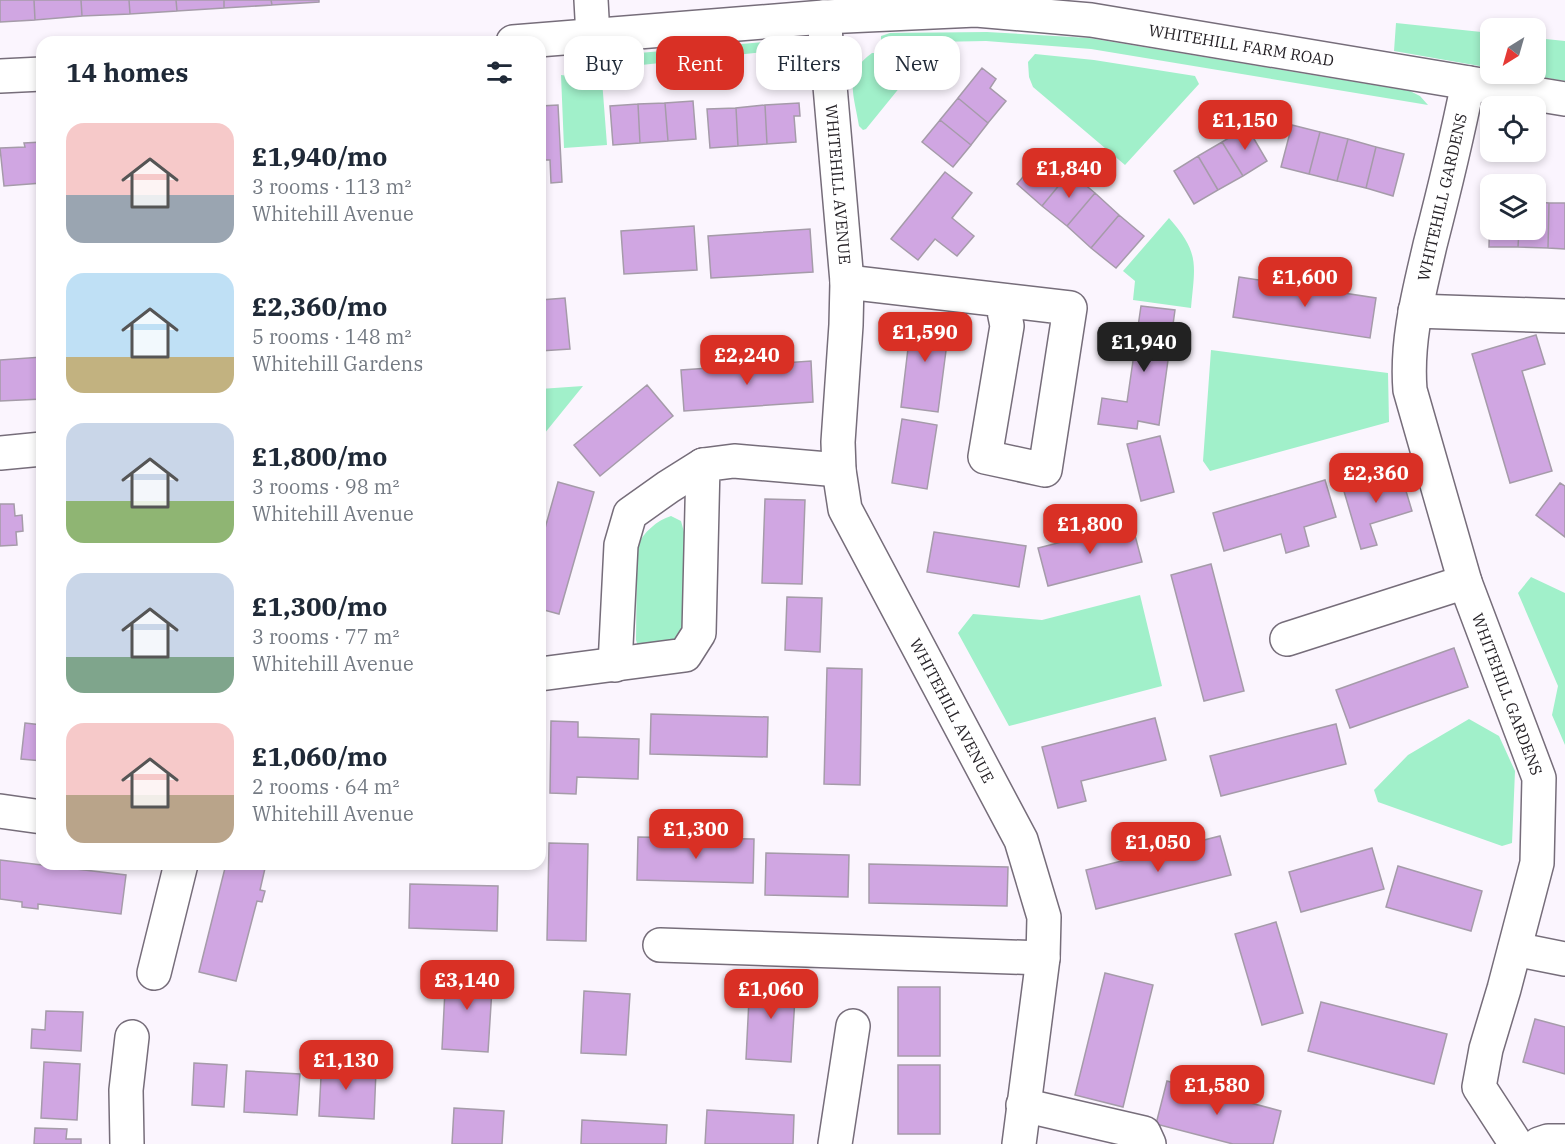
<!DOCTYPE html>
<meta charset="utf-8">
<style>
body{margin:0;font-family:"IBM Plex Serif",serif;background:#f6f6f7;color:#1f2937;height:100vh;display:flex;flex-direction:column;font-size:22px;white-space:nowrap}
*{box-sizing:border-box;margin:0}
p{font-size:20px;color:#747a83}
.icon{flex:none;width:33px;height:33px;fill:none;stroke:currentColor;stroke-width:2;stroke-linecap:round;stroke-linejoin:round}
.map{position:relative;flex:1;overflow:hidden}
.side{position:absolute;left:36px;top:36px;width:510px;height:834px;display:flex;flex-direction:column;background:#fff;border-radius:18px;box-shadow:0 3px 9px #0003}
.side>*{flex:none}
.top-card{position:absolute;left:564px;top:36px;width:570px;height:54px;display:flex;gap:12px}
.needle{width:39px;rotate:217deg}
.buttons{position:absolute;left:1480px;top:18px;display:grid;gap:12px}
.buttons a{display:grid;place-items:center;width:66px;height:66px;border-radius:12px;background:#fff;box-shadow:0 3px 9px #0003;font-size:30px}
.price{position:absolute;translate:-50% -51px;padding:0 14px;border-radius:12px;background:#d93025;color:#fff;font-size:20px;line-height:39px;filter:drop-shadow(0 2px 3px #0008)}
.price::after{content:'';position:absolute;left:50%;top:36px;width:18px;height:14px;margin-left:-9px;background:inherit;clip-path:polygon(0 0,100% 0,50% 100%)}
.price.current{background:#222;color:#fff}
ul{padding:0;list-style:none}
li{display:flex;align-items:center;gap:18px;height:150px;padding:0 30px}
li span{display:grid;place-items:center;flex:none;width:168px;height:120px;border-radius:18px;color:#555}
li>.icon{margin-inline-start:auto}
span .icon{width:72px;height:72px;fill:#fffc;stroke-width:1}
li b{font-size:26px}
h2{display:flex;justify-content:space-between;align-items:center;height:72px;padding:0 30px;font-size:26px}
.chip{padding:0 21px;border-radius:18px;background:#fff;box-shadow:0 3px 9px #0003;font-size:21px;line-height:54px}
.chip.current{background:#d93025;color:#fff}
.map>svg:first-child{display:block}
.green{fill:#a1f0ca}
.building{fill:#d0a6e2;stroke:#a59ba9;stroke-width:1.5}
.lines{fill:none;stroke-linecap:round;stroke-linejoin:round}
.minor-casing{stroke:#766d7a;stroke-width:36}
.minor{stroke:#fff;stroke-width:33}
.labels{text-anchor:middle;stroke-width:6;stroke-linejoin:round;paint-order:stroke}
.street-label{font-size:16px;fill:#262227;stroke:#fff}
</style>
<div class="map">
<svg width="1565" height="1144" viewBox="0 0 1565 1144">
<rect width="100%" height="100%" fill="#fbf5fe"/>
<!-- green -->
<path class="green" d="M1396,23L1491,33V68L1394,51Z
M987,32L1089,38L1410,91L1420,96L1428,105L1091,49L986,41L881,43V36L890,33Z
M1536,38L1565,41V81L1524,74H1536Z
M764,42L779,44L792,49L594,70L571,64V59Z
M872,53H917L923,56L922,60L866,129L863,130L859,126C854,94 843,74 872,53Z
M1035,54L1094,60L1195,76L1199,84L1125,165L1033,87L1029,77L1028,62Z
M561,75L602,80L607,145L564,148Z
M1169,218C1200,253 1195,264 1191,308L1133,300L1135,281L1123,271Z
M1211,350L1388,373L1389,422L1210,471L1203,461Z
M583,386L540,439V389Z
M671,516L681,521L684,532V635L682,646L639,650L636,640L637,546C643,533 657,520 671,516Z
M1531,577L1565,593V745L1552,715L1558,686L1518,593Z
M1140,595L1162,686L1009,726L958,633L973,614L1042,620Z
M1469,719L1499,736L1515,771L1512,843L1502,846L1378,802L1374,790L1408,755Z"/>
<!-- building -->
<path class="building" d="M0,0H34L35,20L0,22Z
M34,0H81L82,16L35,20Z
M81,0H129L130,14L82,16Z
M129,0H176L177,11L130,14Z
M176,0H224V8L177,11Z
M224,0H271L272,5L224,8Z
M271,0H319V2L272,5Z
M982,68L996,79L990,88L1006,101L988,123L958,98Z
M958,98L988,123L971,145L940,120Z
M693,101L696,139L668,141L665,103Z
M665,103L668,141L640,143L638,104Z
M799,103L800,116H794L796,142L767,144L765,105Z
M638,104L640,143L613,145L610,106Z
M558,105L562,182L551,183L550,160H540V106Z
M765,105L767,144L738,146L736,108Z
M736,108L738,146L710,148L707,109Z
M940,120L971,145L953,167L922,142Z
M1292,125L1320,132L1309,174L1281,167Z
M1247,127L1267,161L1243,176L1222,142Z
M1320,132L1348,139L1337,181L1309,174Z
M1348,139L1376,147L1366,188L1337,181Z
M42,142V183L4,186L0,148L25,147L24,143Z
M1222,142L1243,176L1218,190L1198,156Z
M1376,147L1404,154L1393,196L1366,188Z
M1045,151L1070,172L1042,206L1017,184Z
M1198,156L1218,190L1194,204L1174,171Z
M945,172L972,193L952,218L974,236L957,256L935,239L918,260L891,239Z
M1070,172L1095,193L1067,226L1042,206Z
M1095,193L1119,215L1091,248L1067,226Z
M1490,201L1491,230H1519L1518,247H1489Z
M1536,202L1549,203L1548,248L1518,247L1519,230H1536Z
M1549,203H1565V249L1548,248Z
M1119,215L1144,236L1116,268L1091,248Z
M694,226L697,270L624,274L621,231Z
M810,229L813,272L711,278L708,236Z
M1239,277L1376,298L1370,338L1233,317Z
M565,298L570,349L540,351V300Z
M1141,306L1175,310L1159,425L1138,421L1137,429L1098,424L1102,398L1127,402Z
M912,315L950,320L938,412L901,407Z
M1536,335L1545,364L1522,371L1552,471L1510,483L1472,354Z
M42,357V399L0,401V360Z
M811,361L813,402L684,411L681,370Z
M647,385L673,416L600,476L574,445Z
M902,419L937,425L927,489L892,483Z
M1160,436L1174,492L1141,501L1127,444Z
M1400,471L1412,511L1370,524L1377,545L1361,549L1343,488Z
M1325,480L1336,517L1304,527L1309,546L1286,553L1281,534L1224,551L1213,513Z
M558,482L594,492L559,614L540,609V546Z
M1560,483L1565,486V537L1536,515Z
M765,499L805,500L802,584L762,583Z
M0,504H14L15,516L22,515L23,531L16,532L17,545L0,546Z
M1132,524L1142,562L1048,586L1038,548Z
M934,532L1026,546L1019,587L927,572Z
M1211,564L1244,691L1204,701L1171,575Z
M787,597L822,598L820,652L785,650Z
M1454,648L1468,687L1350,728L1336,690Z
M827,668L862,669L860,785L824,784Z
M651,714L768,717L767,757L650,754Z
M1155,718L1166,760L1081,781L1086,801L1058,808L1042,747Z
M551,721L578,722V737L639,739L638,779L577,777L576,794L550,793Z
M25,723L42,725V761L21,759Z
M1336,724L1346,764L1221,796L1210,756Z
M1220,836L1231,875L1096,909L1086,870Z
M638,837L754,839L753,883L637,880Z
M549,843L588,844L586,941L547,940Z
M1372,848L1384,889L1301,912L1289,872Z
M766,853L849,855L848,897L765,895Z
M0,860L126,875L121,914L38,904V909L22,907V902L0,899Z
M226,864H266L260,890L265,891L262,902L257,901L236,981L199,972Z
M869,864L1008,867L1007,906L869,903Z
M1398,866L1482,891L1471,931L1386,907Z
M410,884L498,886L497,931L409,928Z
M1276,922L1303,1013L1262,1025L1235,934Z
M446,970L493,973L488,1052L442,1049Z
M1105,973L1153,985L1123,1107L1075,1095Z
M750,979L796,982L791,1062L746,1059Z
M898,987H940V1056H898Z
M584,991L630,994L626,1055L581,1053Z
M1321,1002L1447,1034L1434,1084L1308,1051Z
M46,1011L83,1012L81,1051L31,1048L32,1029L45,1030Z
M1535,1019L1565,1027V1074L1523,1062Z
M322,1057L340,1059V1069L376,1071L374,1119L319,1116Z
M44,1062L80,1064L77,1120L41,1118Z
M194,1063L227,1065L224,1107L192,1105Z
M898,1065H940V1134H898Z
M246,1071L300,1074L297,1115L244,1112Z
M1167,1081L1281,1111L1273,1144H1233L1156,1124Z
M454,1108L504,1111L502,1144H452Z
M707,1110L794,1115L793,1144H705Z
M582,1120L667,1125L666,1144H581Z
M35,1128L67,1129L66,1139H81V1144H34Z"/>
<g class="lines">
<defs>
<g id="minor">
<path d="M591,0L593,36"/>
<path id="s1" d="M824,17L847,282L846,325L838,442L839,470L845,509L1021,840L1044,917L1043,958L1019,1144"/>
<path id="s2" d="M513,42L824,17L976,10L1091,20L1565,99"/>
<path d="M0,76L42,74"/>
<path id="s3" d="M1468,83C1457,137 1444,191 1430,245C1419,293 1406,340 1410,390L1465,582L1539,778L1537,863L1504,989L1486,1049L1479,1087L1516,1144"/>
<path d="M847,282L1070,308L1045,470L985,457L1007,326L1002,301"/>
<path d="M1415,311L1565,316"/>
<path d="M0,453L42,449"/>
<path d="M1287,639L1465,582"/>
<path d="M615,665L621,545L630,514L668,487L703,465"/>
<path d="M540,674L685,655L699,633L703,465L734,461L839,470"/>
<path d="M0,811L42,817"/>
<path d="M660,945L1043,958"/>
<path d="M1515,949L1565,959"/>
<path d="M154,973L181,864"/>
<path d="M1023,1105L1144,1133L1149,1144"/>
<path d="M127,1144L126,1090L132,1037"/>
<path d="M835,1144L853,1026"/>
<path d="M1539,1144L1548,1141H1565"/>
</g>
</defs>
<!-- minor casing -->
<use href="#minor" class="minor-casing"/>
<!-- minor -->
<use href="#minor" class="minor"/>
</g>
<g class="labels">
<!-- street labels -->
<g class="street-label">
<text dy="6" stroke="none"><textPath href="#s2" startOffset="732">WHITEHILL FARM ROAD</textPath></text>
<text dy="6" stroke="none"><textPath href="#s1" startOffset="168">WHITEHILL AVENUE</textPath></text>
<text transform="translate(1442 197) rotate(-77)" y="6">WHITEHILL GARDENS</text>
<text dy="6" stroke="none"><textPath href="#s3" startOffset="633">WHITEHILL GARDENS</textPath></text>
<text dy="6" stroke="none"><textPath href="#s1" startOffset="722">WHITEHILL AVENUE</textPath></text>
</g>
</g>
</svg>
<div class="buttons">
<a><svg class="needle" viewBox="-14 -14 28 28"><path d="M0-13l5 13h-10z" fill="#e53935"/><path d="M0 13l5-13h-10z" fill="#747a83"/></svg></a>
<a><svg class="icon" aria-label="locate" viewBox="0 0 24 24"><circle cx="12" cy="12" r="6"/><path d="M12 2v4M12 18v4M2 12h4M18 12h4"/></svg></a>
<a><svg class="icon" aria-label="layers" viewBox="0 0 24 24"><path d="M12 4l9 5-9 5-9-5zM3 14l9 5 9-5"/></svg></a>
</div>
<b class="price" style="left:1245px;top:151px">£1,150</b>
<b class="price" style="left:1069px;top:199px">£1,840</b>
<b class="price" style="left:1305px;top:308px">£1,600</b>
<b class="price" style="left:925px;top:363px">£1,590</b>
<b class="price current" style="left:1144px;top:373px">£1,940</b>
<b class="price" style="left:747px;top:386px">£2,240</b>
<b class="price" style="left:1376px;top:504px">£2,360</b>
<b class="price" style="left:1090px;top:555px">£1,800</b>
<b class="price" style="left:696px;top:860px">£1,300</b>
<b class="price" style="left:1158px;top:873px">£1,050</b>
<b class="price" style="left:467px;top:1011px">£3,140</b>
<b class="price" style="left:771px;top:1020px">£1,060</b>
<b class="price" style="left:346px;top:1091px">£1,130</b>
<b class="price" style="left:1217px;top:1116px">£1,580</b>
<div class="top-card">
<a class="chip">Buy</a>
<a class="chip current">Rent</a>
<a class="chip">Filters</a>
<a class="chip">New</a>
</div>
<section class="side">
<h2>14 homes<svg class="icon" aria-label="filters" viewBox="0 0 24 24"><path d="M4 7h16M4 17h16"/><circle cx="9" cy="7" r="2"/><circle cx="15" cy="17" r="2"/></svg></h2>
<ul>
<li><span style="background:linear-gradient(#f6c9c9 60%,#9aa5b1 0)"><svg class="icon" aria-label="home" viewBox="0 0 24 24"><path d="M3 11l9-7 9 7M6 9v11h12V9"/></svg></span><div><b>£1,940/mo</b><p>3 rooms · 113 m²</p><p>Whitehill Avenue</p></div></li>
<li><span style="background:linear-gradient(#bfe0f5 70%,#c2b280 0)"><svg class="icon" aria-label="home" viewBox="0 0 24 24"><path d="M3 11l9-7 9 7M6 9v11h12V9"/></svg></span><div><b>£2,360/mo</b><p>5 rooms · 148 m²</p><p>Whitehill Gardens</p></div></li>
<li><span style="background:linear-gradient(#c9d6e8 65%,#8fb573 0)"><svg class="icon" aria-label="home" viewBox="0 0 24 24"><path d="M3 11l9-7 9 7M6 9v11h12V9"/></svg></span><div><b>£1,800/mo</b><p>3 rooms · 98 m²</p><p>Whitehill Avenue</p></div></li>
<li><span style="background:linear-gradient(#c9d6e8 70%,#7fa58c 0)"><svg class="icon" aria-label="home" viewBox="0 0 24 24"><path d="M3 11l9-7 9 7M6 9v11h12V9"/></svg></span><div><b>£1,300/mo</b><p>3 rooms · 77 m²</p><p>Whitehill Avenue</p></div></li>
<li><span style="background:linear-gradient(#f6c9c9 60%,#b9a48a 0)"><svg class="icon" aria-label="home" viewBox="0 0 24 24"><path d="M3 11l9-7 9 7M6 9v11h12V9"/></svg></span><div><b>£1,060/mo</b><p>2 rooms · 64 m²</p><p>Whitehill Avenue</p></div></li>
</ul>
</section>
</div>
